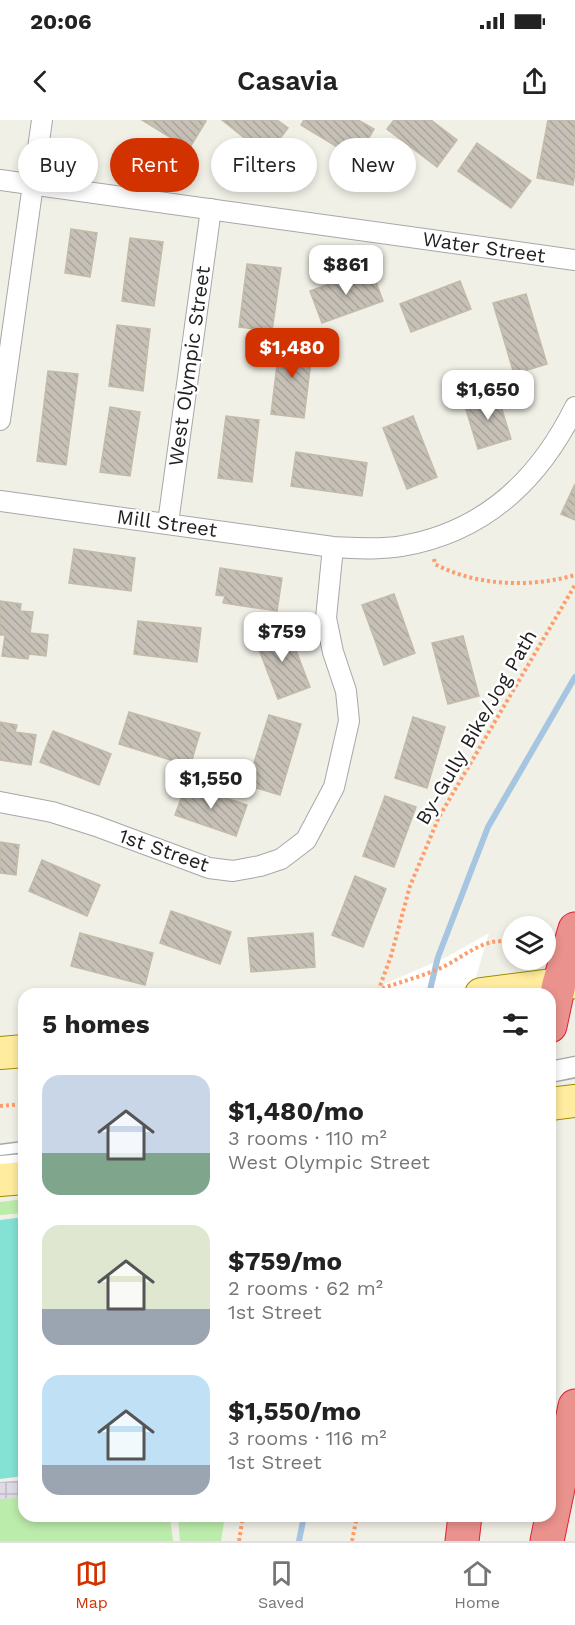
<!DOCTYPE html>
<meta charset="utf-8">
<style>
body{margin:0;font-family:"Work Sans",sans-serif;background:#f2f2f2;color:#222;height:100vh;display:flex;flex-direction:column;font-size:22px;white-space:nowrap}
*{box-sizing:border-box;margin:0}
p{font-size:20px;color:#767676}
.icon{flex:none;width:33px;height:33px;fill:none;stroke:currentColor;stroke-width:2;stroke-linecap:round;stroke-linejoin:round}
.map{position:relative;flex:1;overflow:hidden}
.sheet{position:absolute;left:18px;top:868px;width:538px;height:534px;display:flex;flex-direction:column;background:#fff;border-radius:18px;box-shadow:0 3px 9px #0003}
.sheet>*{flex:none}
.hud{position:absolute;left:18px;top:18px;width:540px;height:54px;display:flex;gap:12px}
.fabs{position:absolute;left:502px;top:796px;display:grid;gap:12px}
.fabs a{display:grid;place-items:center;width:54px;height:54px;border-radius:50%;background:#fff;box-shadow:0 3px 9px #0003;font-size:30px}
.price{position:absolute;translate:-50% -51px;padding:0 14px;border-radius:12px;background:#fff;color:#222;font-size:20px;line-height:39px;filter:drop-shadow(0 2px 3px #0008)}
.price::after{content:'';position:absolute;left:50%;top:36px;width:18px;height:14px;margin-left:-9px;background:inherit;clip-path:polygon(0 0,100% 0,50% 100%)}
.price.selected{background:#d13200;color:#fff}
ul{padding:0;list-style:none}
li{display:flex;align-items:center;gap:18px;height:150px;padding:0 24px}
li span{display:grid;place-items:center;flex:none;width:168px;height:120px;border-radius:18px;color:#555}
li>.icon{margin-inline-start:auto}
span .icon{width:72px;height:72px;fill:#fffc;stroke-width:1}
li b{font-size:26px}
h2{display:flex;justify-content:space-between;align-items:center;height:72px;padding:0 24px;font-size:26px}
.chip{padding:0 21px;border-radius:27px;background:#fff;box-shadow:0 3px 9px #0003;font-size:21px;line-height:54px}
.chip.selected{background:#d13200;color:#fff}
.status{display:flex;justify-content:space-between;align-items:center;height:42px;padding:0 30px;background:#fff;direction:ltr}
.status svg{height:16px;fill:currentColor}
header{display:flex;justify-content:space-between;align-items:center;height:78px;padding:0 24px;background:#fff;font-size:27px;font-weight:600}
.dock{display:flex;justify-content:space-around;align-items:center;height:84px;border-top:2px solid #e0e0e0;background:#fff;font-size:16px;color:#767676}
.dock a{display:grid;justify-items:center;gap:3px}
.dock .selected{color:#d13200}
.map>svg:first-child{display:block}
.grass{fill:#bcecab}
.pitch{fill:#83e2d4}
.plaza{fill:url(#plaza-grid)}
.pier{fill:#fff}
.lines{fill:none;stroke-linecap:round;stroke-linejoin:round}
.stream{stroke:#a6c5e0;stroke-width:6}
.building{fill:url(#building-back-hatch);stroke:#c3bba8;stroke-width:1.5}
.service-casing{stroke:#a7a7a7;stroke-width:13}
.minor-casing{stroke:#a7a7a7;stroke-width:22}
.primary-casing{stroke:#9d8e00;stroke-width:34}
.motorway-casing{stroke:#e12235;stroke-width:35}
.path{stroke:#fe9d6a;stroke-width:4;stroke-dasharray:3 3;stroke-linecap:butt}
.service{stroke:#fff;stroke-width:10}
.minor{stroke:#fff;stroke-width:20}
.primary{stroke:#ffec9e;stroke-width:32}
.motorway{stroke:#ea928d;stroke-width:33}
.labels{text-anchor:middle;stroke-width:5;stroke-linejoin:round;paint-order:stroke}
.street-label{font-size:20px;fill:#202020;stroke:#fff}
</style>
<div class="status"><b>20:06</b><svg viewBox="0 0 49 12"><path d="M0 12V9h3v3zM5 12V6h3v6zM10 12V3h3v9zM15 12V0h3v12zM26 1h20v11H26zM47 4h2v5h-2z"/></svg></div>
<header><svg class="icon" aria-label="back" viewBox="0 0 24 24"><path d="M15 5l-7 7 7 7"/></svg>Casavia<svg class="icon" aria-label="share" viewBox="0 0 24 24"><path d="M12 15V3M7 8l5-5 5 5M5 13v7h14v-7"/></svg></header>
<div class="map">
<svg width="575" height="1421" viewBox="0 0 575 1421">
<defs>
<pattern id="plaza-grid" width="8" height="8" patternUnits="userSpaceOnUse" patternTransform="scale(1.5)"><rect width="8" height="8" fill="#dedbe7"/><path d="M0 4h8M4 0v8" fill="none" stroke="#bebcc6"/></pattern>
<pattern id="building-back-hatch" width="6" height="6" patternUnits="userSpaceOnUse" patternTransform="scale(1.5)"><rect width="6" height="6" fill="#c6c0b6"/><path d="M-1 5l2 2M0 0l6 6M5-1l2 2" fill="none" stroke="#aaa59c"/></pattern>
</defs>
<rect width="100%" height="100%" fill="#f1f0e7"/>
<!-- grass -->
<path class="grass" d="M24,1079V1093L0,1095V1082Z
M24,1377V1396L170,1397L173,1421H0V1379Z
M178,1397H225L221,1421H180Z"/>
<!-- pitch -->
<path class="pitch" d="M24,1097V1356L0,1359V1100Z"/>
<!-- plaza -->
<path class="plaza" d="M24,1360V1377L0,1379V1362Z"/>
<!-- pier -->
<path class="pier" d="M489,813L471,874H381L384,864L445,838Z"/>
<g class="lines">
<!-- stream -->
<path class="stream" d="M429,874L438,837L488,707L575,557
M299,1421L304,1396"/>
</g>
<!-- building -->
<path class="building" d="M142,0H204L206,1L189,29Z
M222,0H277L288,8L267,36Z
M304,0H358L374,9L357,39L301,5Z
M394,0H431L457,20L437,47L387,9Z
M548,0H575V52L573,65L537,58Z
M477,23L531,61L511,88L458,51Z
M71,109L97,113L90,157L65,153Z
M130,118L163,122L154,186L122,181Z
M247,144L281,148L272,211L239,207Z
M371,149L383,181L322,203L310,171Z
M460,161L471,189L411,212L400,184Z
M526,174L547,244L514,254L493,183Z
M117,205L150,209L143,271L109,266Z
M280,220L313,224L304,298L271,294Z
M48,251L78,254L66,345L37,341Z
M497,273L511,319L478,329L464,283Z
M110,287L140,292L130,356L100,352Z
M226,296L259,300L252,362L218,358Z
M413,296L437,357L407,369L383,308Z
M296,332L367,343L362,376L291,366Z
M575,364V400L561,394Z
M74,429L135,438L131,471L69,463Z
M220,448L282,458L277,491L223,483L225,476L216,475Z
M394,474L415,533L384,545L362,485Z
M0,481L21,484L20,491L33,492L30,513L48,515L46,536L29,534L28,539L2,536L5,515H0Z
M138,501L201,508L197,542L134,534Z
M287,507L310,567L278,579L255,519Z
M463,516L479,576L448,584L432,523Z
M129,592L200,613L190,646L119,624Z
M269,595L301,604L280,675L247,665Z
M413,597L445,607L427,668L395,658Z
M0,602L17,605L15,612L36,615L31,645L0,640Z
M53,611L111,634L99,665L40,642Z
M186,665L247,685L236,716L175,695Z
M385,676L416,687L394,747L363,736Z
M0,722L19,725L16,755L0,753Z
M42,740L100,765L87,796L29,771Z
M355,756L386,769L363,827L332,815Z
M171,791L231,812L220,844L160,823Z
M80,813L153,833L145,865L71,846Z
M313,813L315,847L251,852L248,818Z"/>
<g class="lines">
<defs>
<path id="service" d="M550,947L575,942
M550,957L575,952
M0,1030L24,1027
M0,1041L24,1039"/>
<path id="minor" d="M0,60L575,140
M0,300L42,0
M0,381L333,427C356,428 380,430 402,426C485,412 539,360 575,287
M168,403L211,89
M0,682L52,692L96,706L209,748L233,751L260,746L281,739L306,720L334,667L349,601L346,571L333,532L326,498L333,427"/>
<path id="primary" d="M481,874L575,862
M0,933L24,931
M550,984L575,981
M0,1060L24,1058"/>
<path id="motorway" d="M550,906L559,864L575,809
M462,1421L465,1396
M547,1421L575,1286"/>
</defs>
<!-- service casing -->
<use href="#service" class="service-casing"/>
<!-- minor casing -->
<use href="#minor" class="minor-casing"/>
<!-- primary casing -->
<use href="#primary" class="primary-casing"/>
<!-- motorway casing -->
<use href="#motorway" class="motorway-casing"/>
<!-- path -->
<path class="path" d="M434,439L435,444C476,466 530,468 575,455
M513,823C484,814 462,840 436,850C419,857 401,862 383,868L380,866L391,836L410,766L439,697L575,465
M0,986L24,984
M239,1421L243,1396
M352,1421L357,1396"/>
<!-- service -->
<use href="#service" class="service"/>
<!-- minor -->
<use href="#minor" class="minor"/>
<!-- primary -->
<use href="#primary" class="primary"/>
<!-- motorway -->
<use href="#motorway" class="motorway"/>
</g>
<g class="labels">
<!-- street labels -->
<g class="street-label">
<text transform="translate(484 127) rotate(8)" y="7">Water Street</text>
<text transform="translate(189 246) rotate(-82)" y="7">West Olympic Street</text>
<text transform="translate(167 403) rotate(8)" y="7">Mill Street</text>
<text transform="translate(476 607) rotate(-60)" y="7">By-Gully Bike/Jog Path</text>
<text transform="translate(164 730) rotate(19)" y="7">1st Street</text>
</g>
</g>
</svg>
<div class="fabs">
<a><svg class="icon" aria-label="layers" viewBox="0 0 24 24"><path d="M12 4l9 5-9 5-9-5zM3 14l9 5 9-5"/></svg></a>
</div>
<b class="price" style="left:346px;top:176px">$861</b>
<b class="price selected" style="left:292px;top:259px">$1,480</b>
<b class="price" style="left:488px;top:301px">$1,650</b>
<b class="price" style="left:282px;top:543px">$759</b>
<b class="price" style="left:211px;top:690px">$1,550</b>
<div class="hud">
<a class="chip">Buy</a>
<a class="chip selected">Rent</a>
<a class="chip">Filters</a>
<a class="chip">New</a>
</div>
<section class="sheet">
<h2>5 homes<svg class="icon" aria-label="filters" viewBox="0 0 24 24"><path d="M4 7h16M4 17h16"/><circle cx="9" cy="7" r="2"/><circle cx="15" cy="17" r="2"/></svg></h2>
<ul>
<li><span style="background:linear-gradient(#c9d6e8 65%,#7fa58c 0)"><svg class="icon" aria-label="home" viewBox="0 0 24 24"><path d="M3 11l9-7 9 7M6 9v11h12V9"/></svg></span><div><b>$1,480/mo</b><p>3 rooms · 110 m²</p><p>West Olympic Street</p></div></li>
<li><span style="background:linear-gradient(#dfe7d0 70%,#9aa5b1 0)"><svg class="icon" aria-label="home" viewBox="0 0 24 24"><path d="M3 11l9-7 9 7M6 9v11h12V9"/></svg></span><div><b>$759/mo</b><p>2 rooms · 62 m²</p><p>1st Street</p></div></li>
<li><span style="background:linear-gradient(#bfe0f5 75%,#9aa5b1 0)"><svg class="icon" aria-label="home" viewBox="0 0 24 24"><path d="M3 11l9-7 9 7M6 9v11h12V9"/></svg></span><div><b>$1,550/mo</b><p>3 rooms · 116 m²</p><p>1st Street</p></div></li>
</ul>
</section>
</div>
<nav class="dock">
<a class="selected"><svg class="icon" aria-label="map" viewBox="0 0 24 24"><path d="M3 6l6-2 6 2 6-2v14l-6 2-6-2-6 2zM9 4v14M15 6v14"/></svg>Map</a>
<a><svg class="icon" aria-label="saved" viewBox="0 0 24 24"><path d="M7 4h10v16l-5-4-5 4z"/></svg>Saved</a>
<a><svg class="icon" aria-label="home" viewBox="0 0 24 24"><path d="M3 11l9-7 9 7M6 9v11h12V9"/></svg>Home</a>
</nav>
